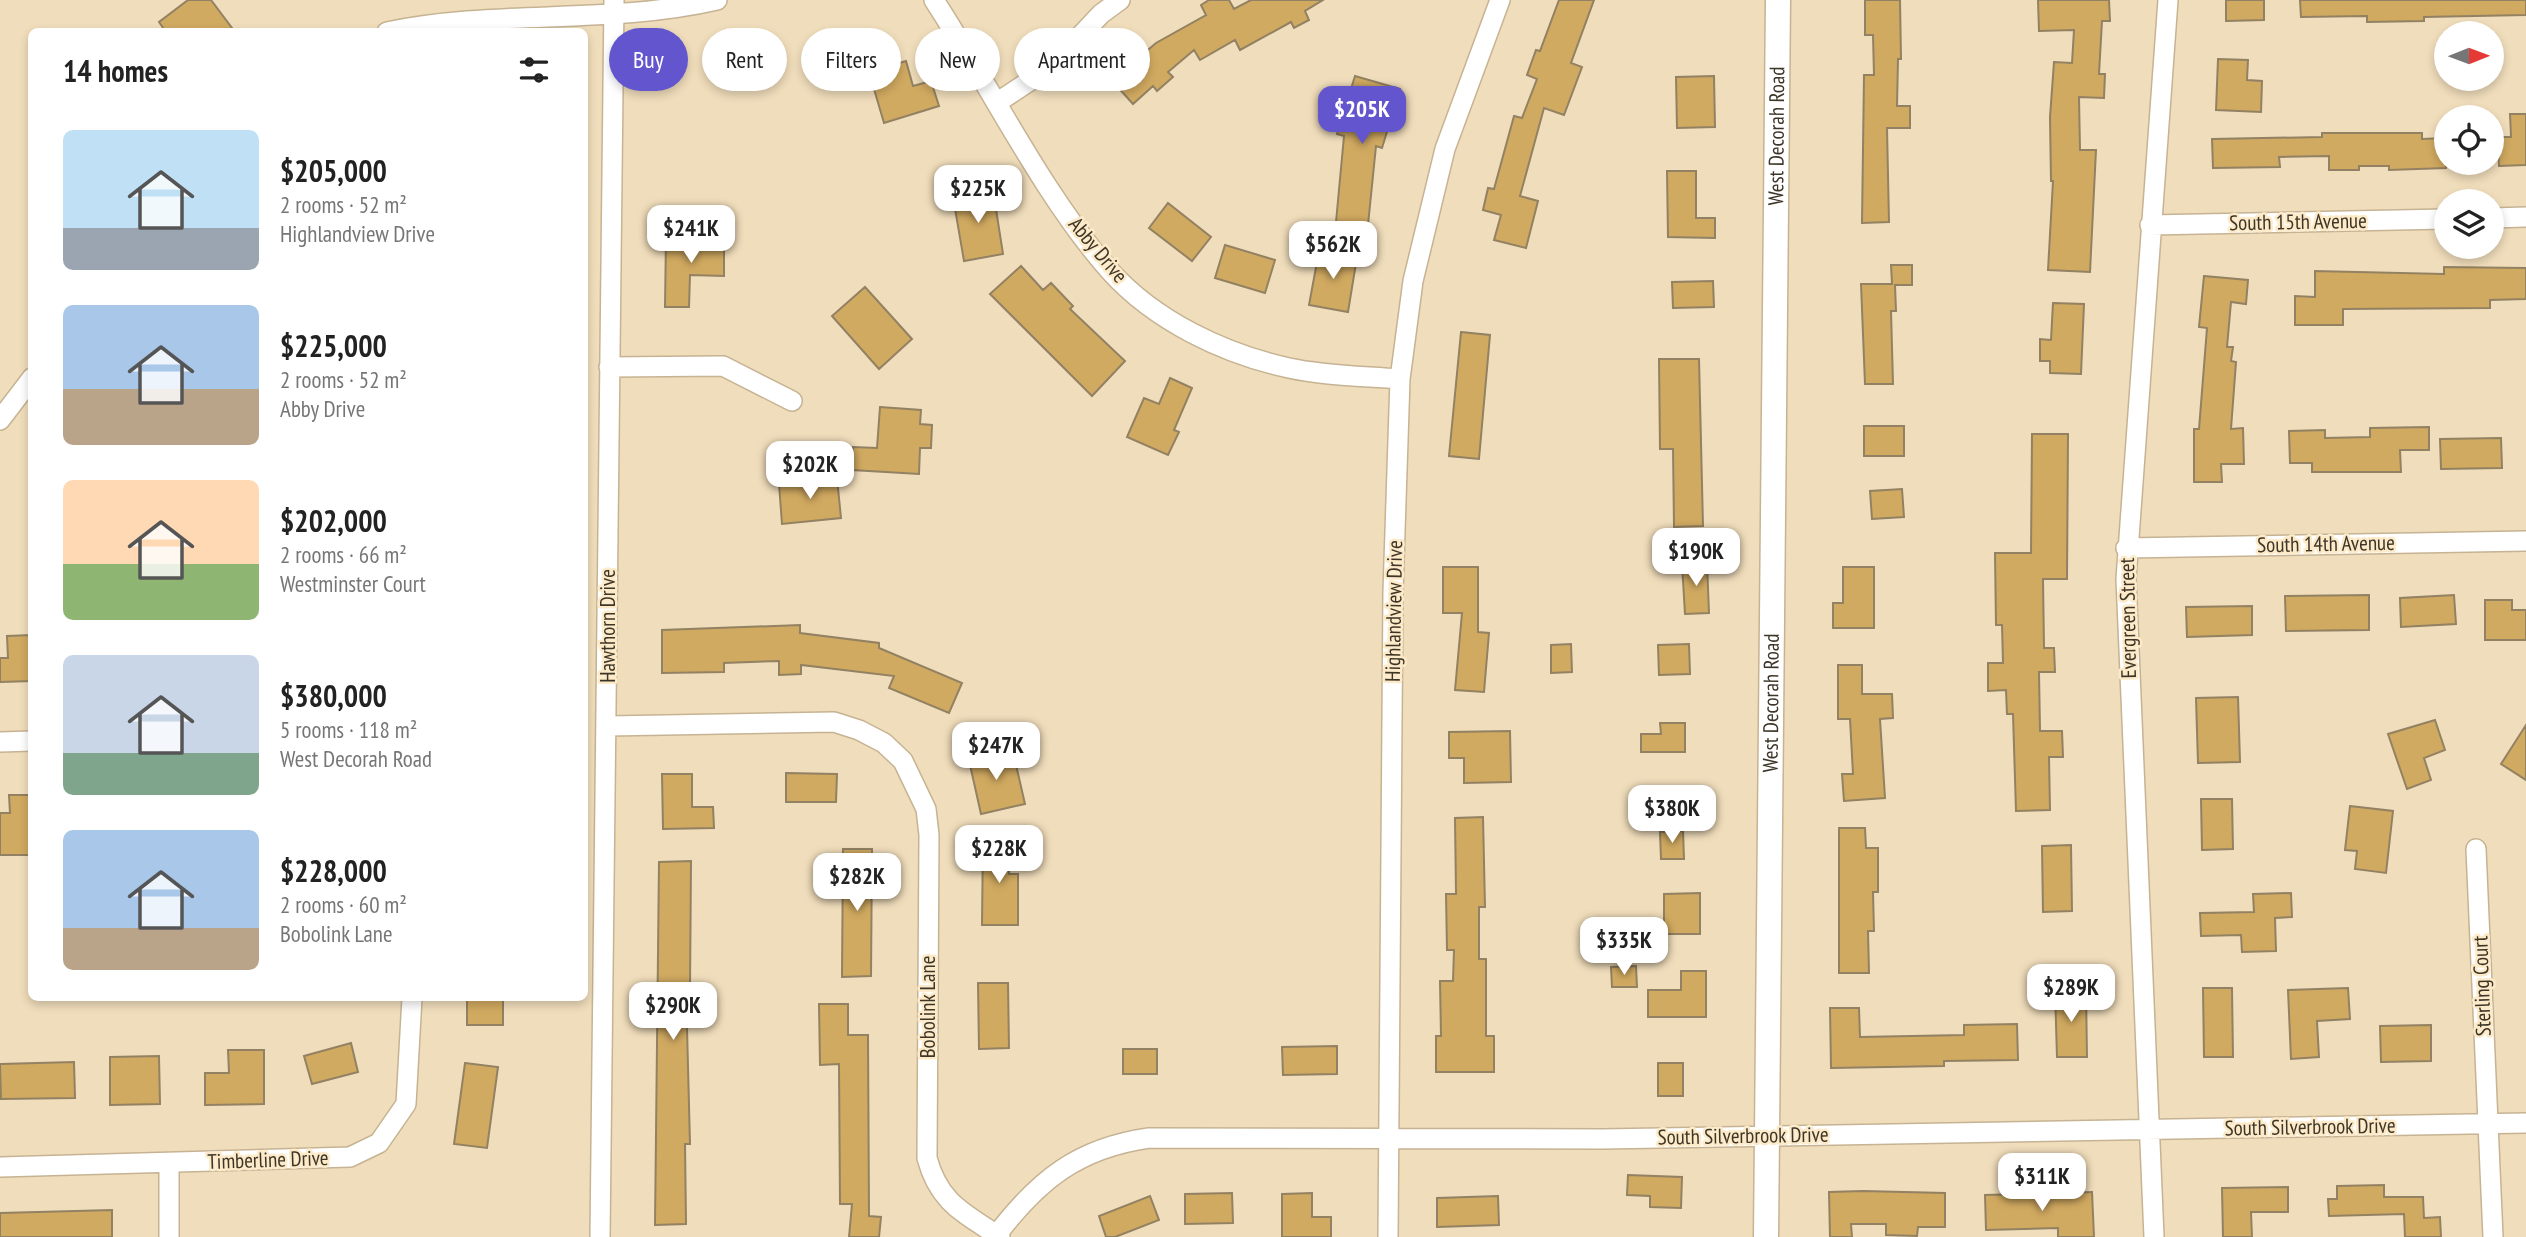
<!DOCTYPE html>
<meta charset="utf-8">
<style>
body{margin:0;font-family:"PT Sans Narrow",sans-serif;background:#f2f2f2;color:#222;height:100vh;display:flex;flex-direction:column;font-size:26px;white-space:nowrap}
*{box-sizing:border-box;margin:0}
p{font-size:23px;color:#767676}
.icon{flex:none;width:38px;height:38px;fill:none;stroke:currentColor;stroke-width:2;stroke-linecap:round;stroke-linejoin:round}
.map{position:relative;flex:1;overflow:hidden}
.details{position:absolute;left:28px;top:28px;width:560px;height:973px;display:flex;flex-direction:column;background:#fff;border-radius:10px;box-shadow:0 4px 10px #0003}
.details>*{flex:none}
.top-card{position:absolute;left:609px;top:28px;width:665px;height:63px;display:flex;gap:14px}
.needle{width:46px;rotate:89deg}
.buttons{position:absolute;left:2434px;top:21px;display:grid;gap:14px}
.buttons a{display:grid;place-items:center;width:70px;height:70px;border-radius:50%;background:#fff;box-shadow:0 4px 10px #0003;font-size:35px}
.price{position:absolute;translate:-50% -60px;padding:0 16px;border-radius:14px;background:#fff;color:#222;font-size:23px;line-height:46px;filter:drop-shadow(0 2px 4px #0008)}
.price::after{content:'';position:absolute;left:50%;top:42px;width:21px;height:16px;margin-left:-10px;background:inherit;clip-path:polygon(0 0,100% 0,50% 100%)}
.price.selected{background:#6255ce;color:#fff}
ul{padding:0;list-style:none}
li{display:flex;align-items:center;gap:21px;height:175px;padding:0 35px}
li span{display:grid;place-items:center;flex:none;width:196px;height:140px;border-radius:10px;color:#555}
li>.icon{margin-inline-start:auto}
span .icon{width:84px;height:84px;fill:#fffc;stroke-width:1}
li b{font-size:30px}
h2{display:flex;justify-content:space-between;align-items:center;height:84px;padding:0 35px;font-size:30px}
.chip{padding:0 24px;border-radius:32px;background:#fff;box-shadow:0 4px 10px #0003;font-size:24px;line-height:63px}
.chip.selected{background:#6255ce;color:#fff}
.map>svg:first-child{display:block}
.building{fill:#d1aa61;stroke:#928162;stroke-width:2}
.lines{fill:none;stroke-linecap:round;stroke-linejoin:round}
.minor-casing{stroke:#c6b393;stroke-width:22}
.tertiary-casing{stroke:#c6b393;stroke-width:27}
.minor{stroke:#fff;stroke-width:19}
.tertiary{stroke:#fff;stroke-width:24}
.labels{text-anchor:middle;stroke-width:5;stroke-linejoin:round;paint-order:stroke}
.street-label{font-size:21px;fill:#3d3628;stroke:#fdeac8}
</style>
<div class="map">
<svg width="2526" height="1237" viewBox="0 0 2526 1237">
<rect width="100%" height="100%" fill="#f0ddbb"/>
<!-- building -->
<path class="building" d="M188,0H211L235,32H166L159,22Z
M1209,0H1229L1234,9L1251,0H1323L1305,11L1309,20L1294,28L1291,22L1240,50L1235,40L1200,60L1194,50L1168,72L1173,77L1157,91L1153,86L1133,104L1115,84L1126,74L1123,71L1156,43L1206,15L1201,5Z
M1559,0H1594L1571,63L1582,67L1564,115L1544,108L1520,196L1538,201L1526,248L1494,240L1501,215L1483,210L1488,188L1494,189L1514,116L1522,118L1537,79L1527,75L1536,50L1540,51Z
M1865,0H1900L1901,59H1898L1897,106H1910V128H1887L1889,222L1862,223L1864,75H1874L1873,35H1865Z
M2038,0H2109L2110,21H2102L2099,74H2105L2104,98L2079,97L2080,150H2096L2090,272L2048,270L2053,181H2051L2050,117L2054,62L2072,63L2074,30L2039,31Z
M2226,0H2264V20L2226,21Z
M2300,0H2526V15L2424,17V21L2367,22V16L2301,17Z
M2218,59L2248,60L2247,80L2262,81L2261,112L2216,110Z
M906,61L913,86L931,81L939,106L884,123L869,72Z
M1355,76L1400,89L1382,148L1376,146L1368,225L1336,222L1344,136L1337,134Z
M1714,76L1715,127L1677,128L1676,77Z
M2510,114H2526V165L2499,166L2498,137H2511Z
M2322,133H2422V139L2446,138V168L2389,170V166H2359V170H2329V156L2279,157L2280,167L2213,168L2212,139L2322,137Z
M1667,171H1696V218H1715V238L1668,237Z
M993,190L1003,254L964,261L953,197Z
M1168,203L1211,237L1192,261L1149,228Z
M666,236H724V276L690,275L689,307H665Z
M1225,245L1275,260L1265,293L1215,278Z
M1319,251L1357,257L1348,312L1309,305Z
M1891,265H1912V285H1895L1896,311H1891L1893,384H1865L1861,284H1892Z
M1021,266L1043,290L1051,283L1073,306L1070,309L1125,361L1092,396L990,294Z
M2444,267L2526,268V299L2490,300V308L2343,309V325H2295V296L2315,297V271L2444,274Z
M2204,276L2248,280L2246,304L2231,302L2227,347H2233L2231,361L2236,362L2231,429L2243,428L2244,464H2221L2222,482H2194V429H2199L2207,328L2199,327Z
M1713,281L1714,307L1673,308L1672,282Z
M865,287L912,339L879,369L832,316Z
M2053,303L2084,304L2081,374L2050,373V361H2040V339L2051,340Z
M1461,332L1490,335L1479,459L1449,456Z
M1659,359H1699L1703,526L1674,527L1673,449H1660Z
M1170,378L1192,388L1174,430L1179,432L1168,455L1127,437L1144,398L1159,404Z
M880,407L921,410L920,424L932,425L931,448H920L919,474L852,470L853,447L877,448Z
M1864,426H1904V456H1864Z
M2429,427V450H2400L2401,472H2312V463H2290L2289,431L2325,430V438L2370,437V428Z
M2032,434H2068L2067,579H2043L2044,648H2054L2055,672H2039L2040,731H2062L2063,757H2049L2050,810L2016,811L2013,714H2007L2006,690L1988,691V663H2003L2002,625H1996L1995,553H2031Z
M2501,438L2502,468L2441,469L2440,439Z
M837,478L841,518L782,524L779,484Z
M1902,489L1904,517L1872,519L1870,491Z
M1707,563L1709,613L1685,614L1682,564Z
M1443,567H1478V632L1489,633L1484,692L1455,690L1462,613H1443Z
M1843,567H1874V628H1833V603H1843Z
M2369,595V630L2286,631L2285,596Z
M2454,595L2456,624L2401,627L2400,598Z
M2485,600H2512V610H2526V640H2485Z
M2252,606V635L2187,637L2186,607Z
M800,625V633L879,643V648L962,683L949,713L889,688L894,676L801,665V674L779,675V661L724,663V672L662,673V630Z
M32,635V681L0,682V658H8L7,636Z
M1571,644L1572,672L1551,673V645Z
M1689,644L1690,674L1659,675L1658,645Z
M1838,665H1862V694H1892L1893,718L1880,719L1885,798L1844,801L1842,774H1853L1850,719H1838Z
M2238,697L2240,762L2198,763L2196,698Z
M2435,720L2445,750L2424,758L2431,780L2407,789L2388,734Z
M1660,723H1685V752H1641V734H1661Z
M2526,725V780L2501,764Z
M1510,731L1511,782L1464,783V758H1449V732Z
M995,750L997,760L1014,756L1025,804L981,814L968,756Z
M786,773L837,774L836,802H786Z
M662,774H692V807H713L714,828L663,829Z
M9,795H32V855H0V813H10Z
M2201,799H2232L2233,849L2202,850Z
M2350,806L2393,811L2386,873L2355,869L2357,851L2345,850Z
M1483,817L1485,907H1479V959H1486V1036H1494V1072H1436V1036H1441L1440,981H1453L1454,950H1447L1446,894H1456L1455,818Z
M1839,828H1865L1866,848H1878V892H1873L1874,931H1868L1869,973H1839Z
M1683,831L1684,859H1661L1660,832Z
M983,838H1009V874H1018V925H982Z
M2071,845L2072,911L2043,912L2042,846Z
M843,849H872L871,976L842,977Z
M691,861L690,989H686L690,1144H685L686,1224L655,1225L659,862Z
M1700,893V934H1664V894Z
M2291,893L2292,917L2275,918L2276,951L2242,952L2241,935L2201,936L2200,913L2254,912L2253,894Z
M1636,966L1637,987H1612L1611,967Z
M1681,971H1706V1017H1648V990H1681Z
M978,983H1008L1009,1048L979,1049Z
M2203,988H2232L2233,1057H2204Z
M2348,988L2350,1019L2317,1021L2319,1057L2291,1059L2288,990Z
M2055,991H2086L2087,1057H2057Z
M467,998H503V1025H467Z
M819,1004H848V1035H868L869,1216L881,1217L879,1237H849L852,1204H840L839,1064L820,1065Z
M1830,1008H1859L1860,1037L1964,1035V1025L2017,1024L2018,1060L1944,1061V1066L1831,1068Z
M2431,1025V1061L2381,1062L2380,1026Z
M351,1043L358,1072L312,1084L304,1056Z
M1337,1046V1074L1283,1075L1282,1047Z
M1123,1049H1157V1074H1123Z
M228,1050H264V1104L205,1105V1073H229Z
M159,1056L160,1104L110,1105V1057Z
M74,1062L75,1098L1,1099L0,1064Z
M465,1063L498,1067L487,1148L454,1144Z
M1658,1063H1683V1096H1658Z
M1628,1175L1682,1177L1681,1208L1650,1207V1196L1627,1195Z
M2384,1185V1197H2423L2424,1218L2440,1217L2441,1237H2405L2404,1214L2329,1216L2328,1199H2337V1186Z
M2288,1187V1212H2251L2252,1237H2223L2222,1188Z
M1863,1191L1945,1193V1227H1918L1917,1236L1886,1235V1224H1851L1852,1237H1830L1829,1192Z
M2092,1192L2094,1237H2058V1228L1986,1230L1985,1195Z
M1232,1193L1233,1223L1185,1224V1194Z
M1312,1193V1217H1331V1237H1282V1194Z
M1150,1196L1159,1220L1115,1237H1106L1099,1216Z
M1498,1196L1499,1225L1437,1227V1198Z
M112,1210V1237H0V1213Z"/>
<g class="lines">
<defs>
<path id="minor" d="M934,0C990,86 1043,195 1110,271C1155,321 1224,354 1289,368C1325,376 1364,376 1400,379
M387,32C496,9 608,25 717,0
M998,102L1052,66L1101,14L1120,0
M2492,218L2526,217
M2150,225L2446,219
M609,367L723,366L792,401
M0,420L32,378
M2126,548L2526,541
M608,726L834,722L859,730L884,743L903,761L926,809L929,835L927,1158C939,1203 964,1213 1000,1237
M0,742L32,741
M2476,849L2493,1237
M0,1167L350,1157L379,1143L406,1104L412,998
M169,1237V1163
M600,1237L614,0
M995,1237C1038,1180 1078,1148 1149,1138L1602,1139L2526,1123
M1388,1237L1393,592L1400,379L1413,281L1445,149L1500,0
M2154,1237L2126,579L2168,0"/>
<g id="tertiary">
<path id="s1" d="M1766,1237L1778,0"/>
</g>
</defs>
<!-- minor casing -->
<use href="#minor" class="minor-casing"/>
<!-- tertiary casing -->
<use href="#tertiary" class="tertiary-casing"/>
<!-- minor -->
<use href="#minor" class="minor"/>
<!-- tertiary -->
<use href="#tertiary" class="tertiary"/>
</g>
<g class="labels">
<!-- street labels -->
<g class="street-label">
<text dy="7" stroke="none"><textPath href="#s1" startOffset="1101">West Decorah Road</textPath></text>
<text transform="translate(2298 222) rotate(-1)" y="7">South 15th Avenue</text>
<text transform="translate(1098 250) rotate(50)" y="7">Abby Drive</text>
<text transform="translate(2326 544) rotate(-1)" y="7">South 14th Avenue</text>
<text transform="translate(1394 611) rotate(-89)" y="7">Highlandview Drive</text>
<text transform="translate(2128 618) rotate(-91)" y="7">Evergreen Street</text>
<text transform="translate(608 626) rotate(-90)" y="7">Hawthorn Drive</text>
<text dy="7" stroke="none"><textPath href="#s1" startOffset="534">West Decorah Road</textPath></text>
<text transform="translate(2482 986) rotate(-92)" y="7">Sterling Court</text>
<text transform="translate(928 1007) rotate(-90)" y="7">Bobolink Lane</text>
<text transform="translate(2310 1127) rotate(-1)" y="7">South Silverbrook Drive</text>
<text transform="translate(1743 1136) rotate(-1)" y="7">South Silverbrook Drive</text>
<text transform="translate(268 1160) rotate(-2)" y="7">Timberline Drive</text>
</g>
</g>
</svg>
<div class="buttons">
<a><svg class="needle" viewBox="-14 -14 28 28"><path d="M0-13l5 13h-10z" fill="#e53935"/><path d="M0 13l5-13h-10z" fill="#767676"/></svg></a>
<a><svg class="icon" aria-label="locate" viewBox="0 0 24 24"><circle cx="12" cy="12" r="6"/><path d="M12 2v4M12 18v4M2 12h4M18 12h4"/></svg></a>
<a><svg class="icon" aria-label="layers" viewBox="0 0 24 24"><path d="M12 4l9 5-9 5-9-5zM3 14l9 5 9-5"/></svg></a>
</div>
<b class="price selected" style="left:1362px;top:146px">$205K</b>
<b class="price" style="left:978px;top:225px">$225K</b>
<b class="price" style="left:691px;top:265px">$241K</b>
<b class="price" style="left:1333px;top:281px">$562K</b>
<b class="price" style="left:810px;top:501px">$202K</b>
<b class="price" style="left:1696px;top:588px">$190K</b>
<b class="price" style="left:996px;top:782px">$247K</b>
<b class="price" style="left:1672px;top:845px">$380K</b>
<b class="price" style="left:999px;top:885px">$228K</b>
<b class="price" style="left:857px;top:913px">$282K</b>
<b class="price" style="left:1624px;top:977px">$335K</b>
<b class="price" style="left:2071px;top:1024px">$289K</b>
<b class="price" style="left:673px;top:1042px">$290K</b>
<b class="price" style="left:2042px;top:1213px">$311K</b>
<div class="top-card">
<a class="chip selected">Buy</a>
<a class="chip">Rent</a>
<a class="chip">Filters</a>
<a class="chip">New</a>
<a class="chip">Apartment</a>
</div>
<section class="details">
<h2>14 homes<svg class="icon" aria-label="filters" viewBox="0 0 24 24"><path d="M4 7h16M4 17h16"/><circle cx="9" cy="7" r="2"/><circle cx="15" cy="17" r="2"/></svg></h2>
<ul>
<li><span style="background:linear-gradient(#bfe0f5 70%,#9aa5b1 0)"><svg class="icon" aria-label="home" viewBox="0 0 24 24"><path d="M3 11l9-7 9 7M6 9v11h12V9"/></svg></span><div><b>$205,000</b><p>2 rooms · 52 m²</p><p>Highlandview Drive</p></div></li>
<li><span style="background:linear-gradient(#a9c7e8 60%,#b9a48a 0)"><svg class="icon" aria-label="home" viewBox="0 0 24 24"><path d="M3 11l9-7 9 7M6 9v11h12V9"/></svg></span><div><b>$225,000</b><p>2 rooms · 52 m²</p><p>Abby Drive</p></div></li>
<li><span style="background:linear-gradient(#ffd9b3 60%,#8fb573 0)"><svg class="icon" aria-label="home" viewBox="0 0 24 24"><path d="M3 11l9-7 9 7M6 9v11h12V9"/></svg></span><div><b>$202,000</b><p>2 rooms · 66 m²</p><p>Westminster Court</p></div></li>
<li><span style="background:linear-gradient(#c9d6e8 70%,#7fa58c 0)"><svg class="icon" aria-label="home" viewBox="0 0 24 24"><path d="M3 11l9-7 9 7M6 9v11h12V9"/></svg></span><div><b>$380,000</b><p>5 rooms · 118 m²</p><p>West Decorah Road</p></div></li>
<li><span style="background:linear-gradient(#a9c7e8 70%,#b9a48a 0)"><svg class="icon" aria-label="home" viewBox="0 0 24 24"><path d="M3 11l9-7 9 7M6 9v11h12V9"/></svg></span><div><b>$228,000</b><p>2 rooms · 60 m²</p><p>Bobolink Lane</p></div></li>
</ul>
</section>
</div>
